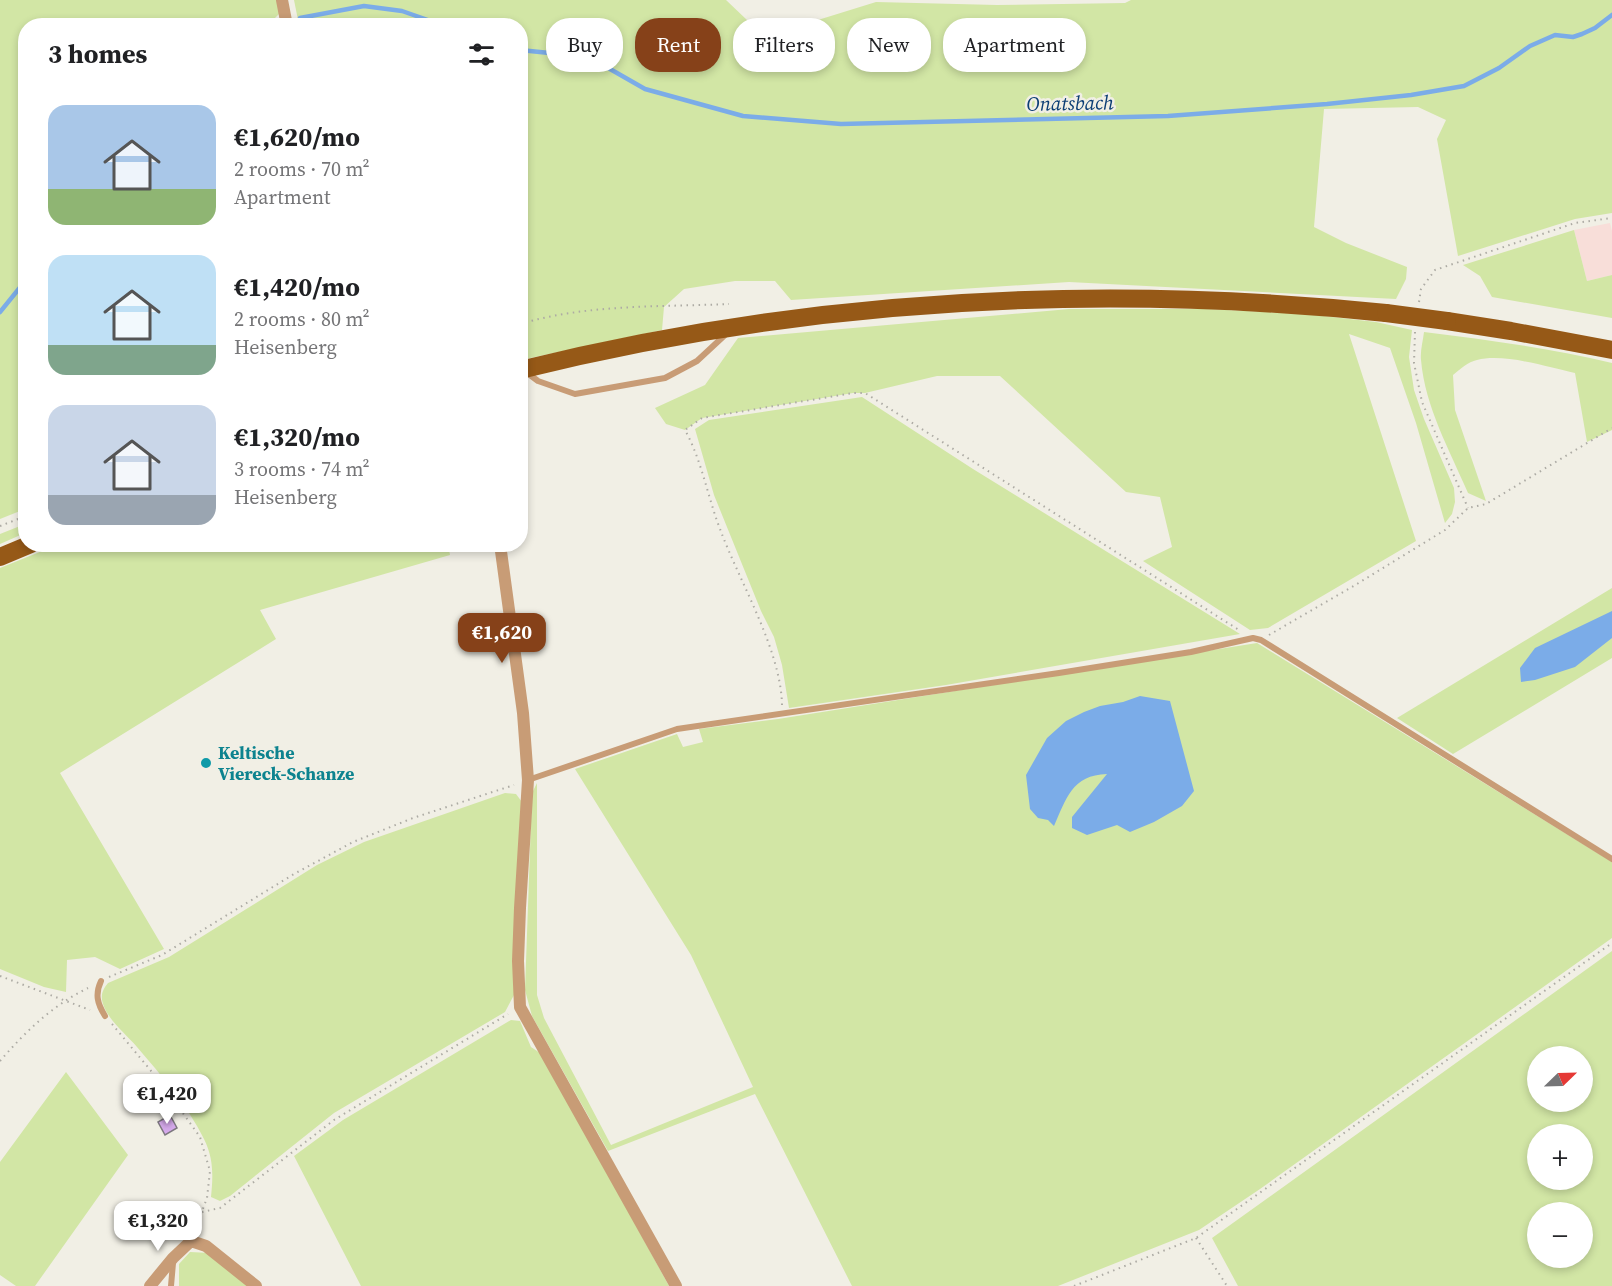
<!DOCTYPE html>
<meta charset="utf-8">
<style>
body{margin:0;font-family:"Source Serif 4",serif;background:#f6f6f6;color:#202124;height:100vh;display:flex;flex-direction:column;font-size:22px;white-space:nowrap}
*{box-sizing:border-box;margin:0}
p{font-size:20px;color:#757577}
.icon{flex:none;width:33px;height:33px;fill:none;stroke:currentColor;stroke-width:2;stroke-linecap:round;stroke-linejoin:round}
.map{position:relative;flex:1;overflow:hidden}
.panel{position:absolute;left:18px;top:18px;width:510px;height:534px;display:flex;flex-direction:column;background:#fff;border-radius:24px;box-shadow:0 3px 9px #0003}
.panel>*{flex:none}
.top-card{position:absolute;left:546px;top:18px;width:570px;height:54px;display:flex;gap:12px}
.needle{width:39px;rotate:67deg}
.fabs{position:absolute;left:1527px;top:1046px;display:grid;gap:12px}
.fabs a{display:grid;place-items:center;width:66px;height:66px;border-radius:50%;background:#fff;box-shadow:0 3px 9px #0003;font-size:30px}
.price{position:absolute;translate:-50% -51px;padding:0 14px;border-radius:12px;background:#fff;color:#222;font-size:20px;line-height:39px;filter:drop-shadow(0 2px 3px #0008)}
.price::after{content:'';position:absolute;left:50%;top:36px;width:18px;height:14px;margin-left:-9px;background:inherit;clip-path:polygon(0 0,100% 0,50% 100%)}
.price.on{background:#864119;color:#fff}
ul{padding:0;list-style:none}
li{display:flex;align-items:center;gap:18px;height:150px;padding:0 30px}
li span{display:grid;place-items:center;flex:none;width:168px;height:120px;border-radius:18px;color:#555}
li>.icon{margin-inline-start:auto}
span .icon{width:72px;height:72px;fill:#fffc;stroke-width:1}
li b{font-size:26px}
h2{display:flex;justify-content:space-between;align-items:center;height:72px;padding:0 30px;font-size:26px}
.tag{padding:0 21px;border-radius:24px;background:#fff;box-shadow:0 3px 9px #0003;font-size:21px;line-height:54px}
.tag.on{background:#864119;color:#fff}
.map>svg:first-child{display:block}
.industrial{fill:#f8ded9}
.green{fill:#d2e6a5;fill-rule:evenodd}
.water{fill:#7bace8}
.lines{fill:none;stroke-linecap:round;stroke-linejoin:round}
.stream{stroke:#7bace8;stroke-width:4.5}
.building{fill:#d6aaec;stroke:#7d787f;stroke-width:1.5}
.path{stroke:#adaba4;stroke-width:2;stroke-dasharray:1.5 4.5;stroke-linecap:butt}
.lane{stroke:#c89c76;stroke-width:6}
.street{stroke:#c89c76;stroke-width:12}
.primary{stroke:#965917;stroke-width:18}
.primary-bridge{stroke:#965917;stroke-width:18}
.culture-dot{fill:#0f9aa8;stroke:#f1efe5;stroke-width:2}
.labels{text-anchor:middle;stroke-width:5;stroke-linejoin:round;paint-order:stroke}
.culture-label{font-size:18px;font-weight:bold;fill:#0d838f;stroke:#f1efe5;text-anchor:start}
.water-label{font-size:20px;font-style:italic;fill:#0c3e75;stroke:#f1efe5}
</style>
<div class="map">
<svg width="1612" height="1286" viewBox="0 0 1612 1286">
<rect width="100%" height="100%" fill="#f1efe5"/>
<!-- industrial -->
<path class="industrial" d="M1610,223L1612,231V275L1587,281L1574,230Z"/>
<!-- green -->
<path class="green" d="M0,0H282L284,9L268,25L26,26L25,509L0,519Z
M294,0H726L747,20L781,27L805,24L876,2L997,5L1125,3L1131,0H1612V213L1575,219L1458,256L1437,139L1446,120L1418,107L1324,109L1314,227L1346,243L1407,267L1406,279L1396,299L1069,282L791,300L775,281H735L684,289L664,307L662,330L521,360L520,26L299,25Z
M1574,230L1587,281L1612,275V318L1492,297L1480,276L1463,265Z
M1069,309H1206L1306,314L1376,322L1412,330L1409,357L1414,390L1424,419L1454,488L1455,502L1452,514L1445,523L1416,423L1390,348L1349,334L1416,541L1268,628L1250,630L1143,561L1172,547L1160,497L1126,492L1000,376H937L865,393H853L702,418L685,430L666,424L655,408L705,385L738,338Z
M1424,332C1487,340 1550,348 1612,363V430L1587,442L1575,373C1548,367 1504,353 1477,360C1468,362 1460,369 1453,375L1455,410L1486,501L1468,493C1450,451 1425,407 1421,360C1420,351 1423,341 1424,332Z
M862,397L973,469L1240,634L946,685L789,708L782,665L774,637L761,611L714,495L695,429L709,420Z
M25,524V533L0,544V534Z
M57,545L448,544L450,555L260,610L276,639L60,773L164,949L120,969L95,957L67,960L66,992L44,987L0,969V568Z
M1612,588V658L1453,754L1397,718Z
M1257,643L1612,862V938L1260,1189L1199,1230L1058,1286H852L755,1094L608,1151L532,1016L525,990L532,793L537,783V995L544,1018L611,1145L753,1087L691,955L575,769L677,734L683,747L703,742L699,729L778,719Z
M505,793L516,794L522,802L514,995L505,1012L334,1113L230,1196L220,1201L211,1197C213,1177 214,1159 204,1139C188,1106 161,1075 137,1047C126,1034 108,1020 103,1004C100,995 103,989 108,983L169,957L317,865L364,842Z
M1612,951V1286H1238L1212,1238ZM1538,1056H1582V1101H1538ZM1538,1134H1582V1179H1538ZM1538,1212H1582V1257H1538Z
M511,1020L520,1021L531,1047L543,1055L669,1286H361L294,1156L343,1120Z
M66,1072L128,1155L35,1286H16L0,1275V1162Z
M190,1252L210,1253L251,1286H179V1264Z"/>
<!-- water -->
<path class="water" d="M1612,611V638L1575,667L1535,680L1521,682L1520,668L1535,648Z
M1140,696L1170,701L1194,791L1182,806L1154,822L1130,832L1117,825L1087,835L1072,828V817L1107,774C1072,775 1066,799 1054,826L1048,820L1038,818L1030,809L1026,775L1047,738L1066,721L1084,712L1100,706L1123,702Z"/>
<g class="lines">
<!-- stream -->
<path class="stream" d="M300,18L364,6L402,11L445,26
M520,50L589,57L645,89L743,116L841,124L1168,116L1327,104L1411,95L1464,86L1499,68L1530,46L1555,35L1573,37L1582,34L1595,28L1612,15
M0,312L26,280"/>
</g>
<!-- building -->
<path class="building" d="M170,1115L177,1128L165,1135L158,1122Z"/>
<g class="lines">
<!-- path -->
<path class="path" d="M1419,302L1421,289L1435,270L1575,223L1612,218
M520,324C587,304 660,307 729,304
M1415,332L1414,363L1422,402L1468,508
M0,526L26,516
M1269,635L1352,587L1445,530L1468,508L1486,504L1612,428
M782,705C781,650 739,581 720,529C707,495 702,461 685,430L702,418L853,393H865L1239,630
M0,976L90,1010
M109,977L162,955L294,874L353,842L413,818L514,785
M112,1024L162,1084L200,1137L210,1171L207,1198L195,1230
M0,1061C26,1031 53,1005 88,988
M202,1212L220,1208L334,1120L508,1014
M1196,1238L1227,1286
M1074,1286L1196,1238L1612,943"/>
<!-- lane -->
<path class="lane" d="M526,372L538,381L575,394L665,378L697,361L725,335
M528,780L677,729L1059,673L1191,652L1253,638L1261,640L1612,859
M101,981C95,994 97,1003 105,1016
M171,1286L173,1263"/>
<!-- street -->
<path class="street" d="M282,0L287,26
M500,544L523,713L528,780L520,908L518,961L520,1007L676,1286
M150,1286L173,1258L191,1241L206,1246L256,1286"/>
<!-- primary -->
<path class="primary" d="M1447,321L1511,331L1612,350
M520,370C805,299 1095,283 1386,313
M0,557L31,544"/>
<!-- primary-bridge -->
<path class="primary-bridge" d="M1386,313L1447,321"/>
</g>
<!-- markers -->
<circle class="culture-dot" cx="206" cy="763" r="6"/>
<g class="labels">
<!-- culture labels -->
<g class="culture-label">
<text x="218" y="759">Keltische<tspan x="218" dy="21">Viereck-Schanze</tspan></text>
</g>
<!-- water labels -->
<g class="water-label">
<text transform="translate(1070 103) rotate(-1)" y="7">Onatsbach</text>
</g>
</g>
</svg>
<div class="fabs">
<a><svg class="needle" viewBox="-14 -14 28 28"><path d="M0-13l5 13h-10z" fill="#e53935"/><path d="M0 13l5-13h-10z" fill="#757577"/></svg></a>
<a>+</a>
<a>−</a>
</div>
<b class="price on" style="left:502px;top:664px">€1,620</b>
<b class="price" style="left:167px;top:1125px">€1,420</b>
<b class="price" style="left:158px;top:1252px">€1,320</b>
<div class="top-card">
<a class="tag">Buy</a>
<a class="tag on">Rent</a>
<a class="tag">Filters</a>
<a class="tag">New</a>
<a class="tag">Apartment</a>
</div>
<section class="panel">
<h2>3 homes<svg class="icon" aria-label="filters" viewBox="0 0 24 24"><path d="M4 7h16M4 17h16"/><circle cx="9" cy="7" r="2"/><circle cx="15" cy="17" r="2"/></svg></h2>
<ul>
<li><span style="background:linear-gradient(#a9c7e8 70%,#8fb573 0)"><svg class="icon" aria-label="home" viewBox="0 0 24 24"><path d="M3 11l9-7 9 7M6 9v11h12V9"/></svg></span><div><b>€1,620/mo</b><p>2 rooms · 70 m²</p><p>Apartment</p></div></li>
<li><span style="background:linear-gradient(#bfe0f5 75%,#7fa58c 0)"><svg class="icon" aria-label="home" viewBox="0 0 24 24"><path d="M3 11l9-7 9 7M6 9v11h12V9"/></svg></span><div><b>€1,420/mo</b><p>2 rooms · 80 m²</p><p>Heisenberg</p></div></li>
<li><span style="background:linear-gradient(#c9d6e8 75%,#9aa5b1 0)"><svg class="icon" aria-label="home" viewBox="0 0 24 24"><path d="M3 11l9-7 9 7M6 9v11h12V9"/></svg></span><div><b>€1,320/mo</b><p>3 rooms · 74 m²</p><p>Heisenberg</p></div></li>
</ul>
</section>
</div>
